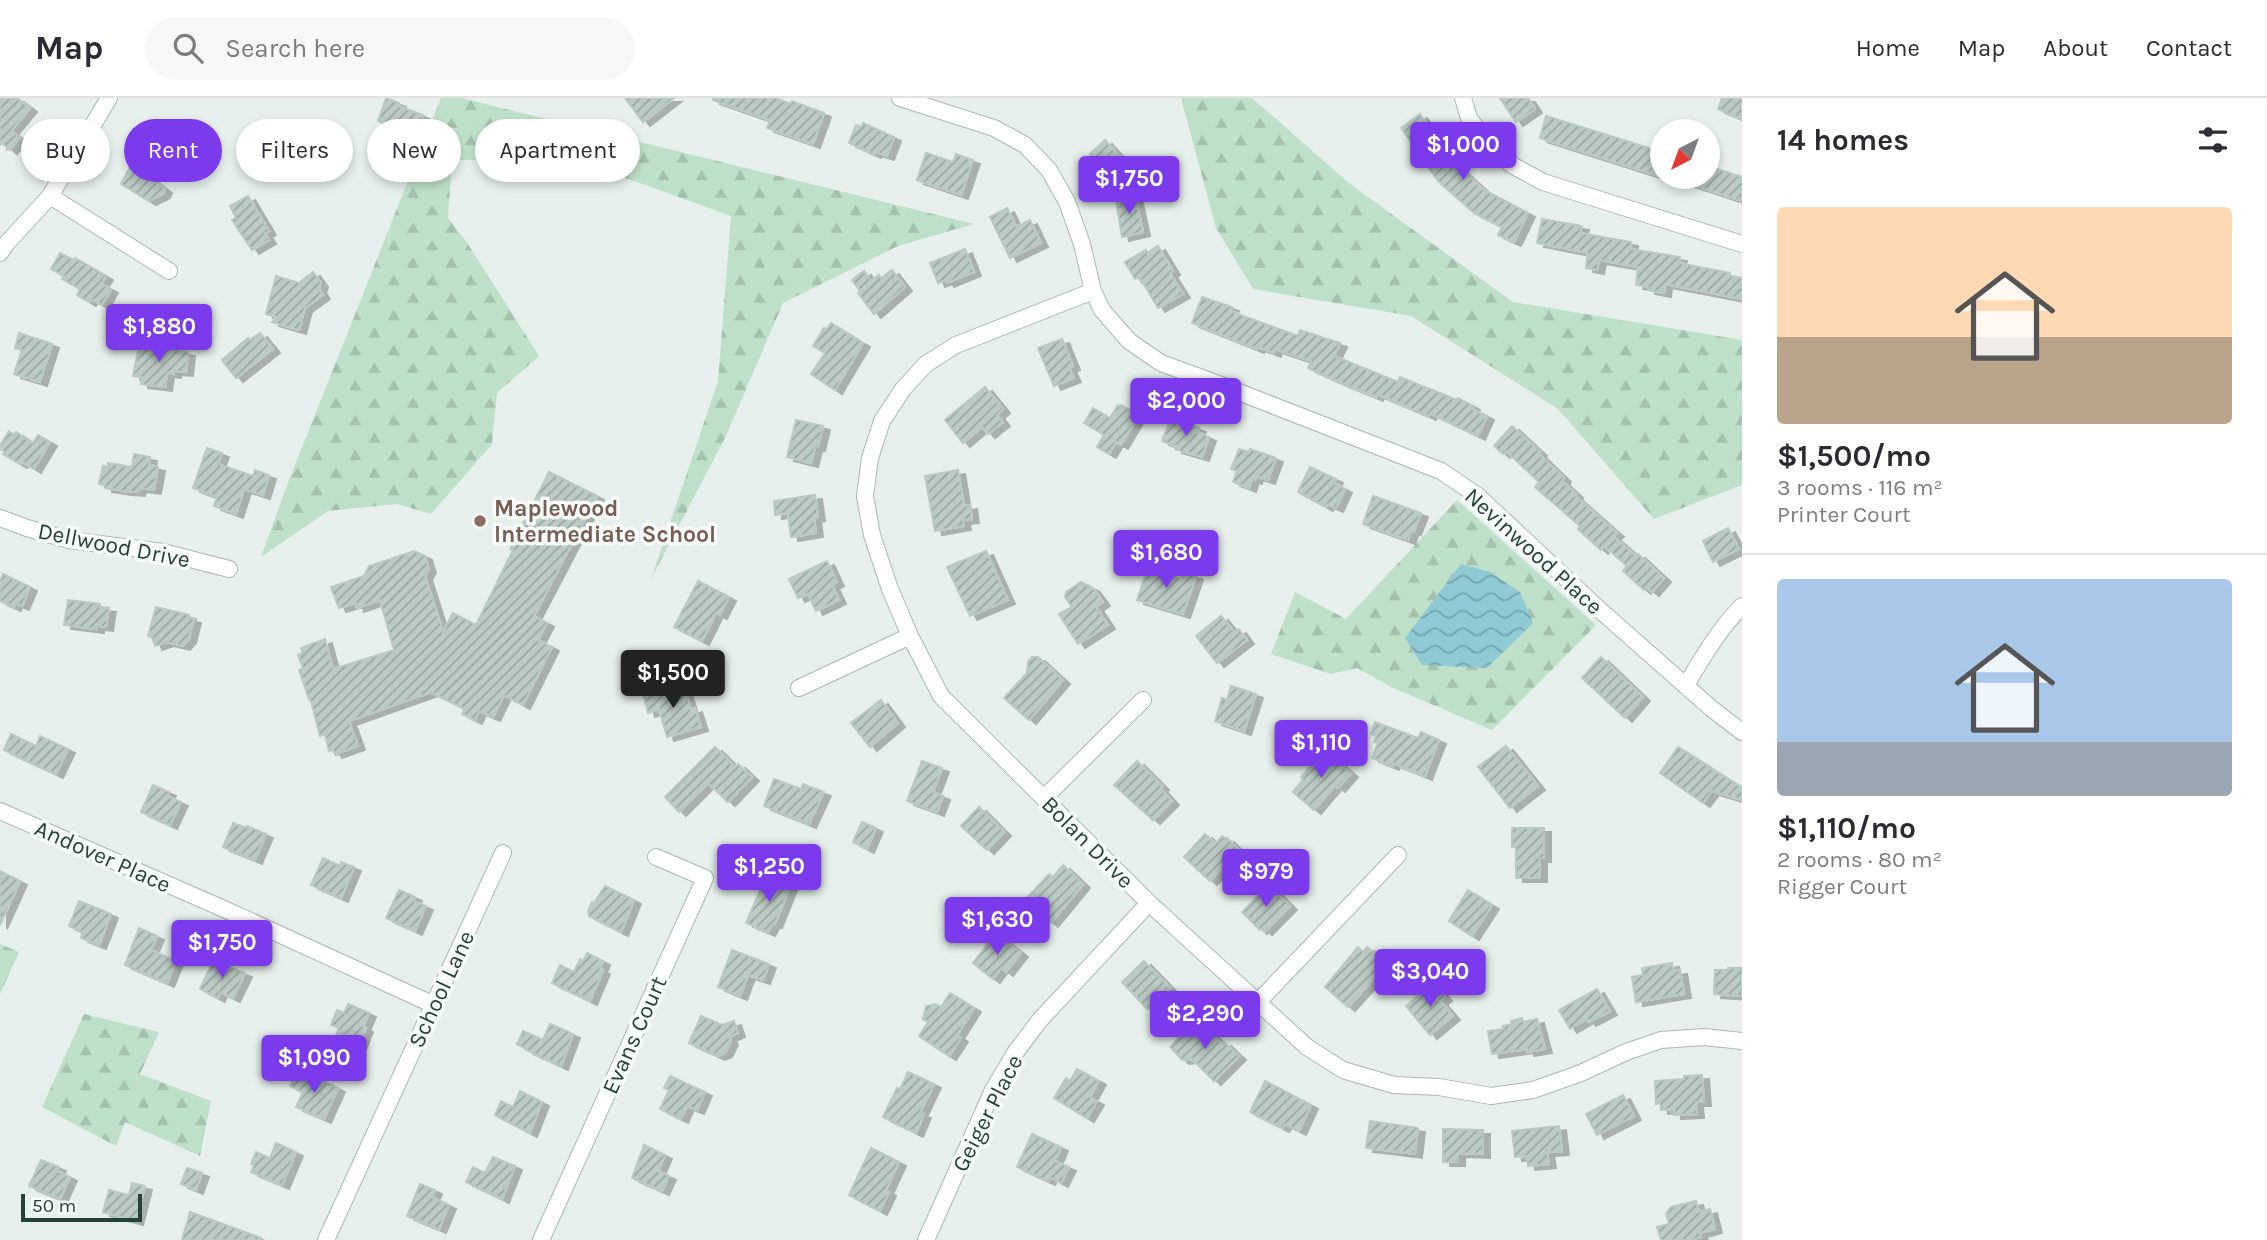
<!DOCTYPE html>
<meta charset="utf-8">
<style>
body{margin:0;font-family:Karla,sans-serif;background:#f7f7f7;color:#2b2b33;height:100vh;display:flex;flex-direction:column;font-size:26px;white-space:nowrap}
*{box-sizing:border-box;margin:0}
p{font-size:23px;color:#7c7c81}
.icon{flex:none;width:38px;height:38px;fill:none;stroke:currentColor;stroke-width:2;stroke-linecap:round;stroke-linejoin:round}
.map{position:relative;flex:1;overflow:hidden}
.drawer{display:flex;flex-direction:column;background:#fff;width:525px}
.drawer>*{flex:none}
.top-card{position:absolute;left:21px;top:21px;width:665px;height:63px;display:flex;gap:14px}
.needle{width:46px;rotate:221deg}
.buttons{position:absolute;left:1650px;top:21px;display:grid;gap:14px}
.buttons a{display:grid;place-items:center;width:70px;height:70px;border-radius:50%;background:#fff;box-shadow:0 4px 10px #0003;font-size:35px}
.scale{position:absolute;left:21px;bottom:18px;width:121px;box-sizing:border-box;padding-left:7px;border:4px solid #24423a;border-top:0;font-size:19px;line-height:24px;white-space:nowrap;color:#24423a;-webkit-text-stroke:5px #f7fbf9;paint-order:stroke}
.price{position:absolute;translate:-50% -60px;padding:0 16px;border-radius:7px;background:#7c3aed;color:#fff;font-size:23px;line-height:46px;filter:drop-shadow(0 2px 4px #0008)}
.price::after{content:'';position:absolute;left:50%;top:42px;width:21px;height:16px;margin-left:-10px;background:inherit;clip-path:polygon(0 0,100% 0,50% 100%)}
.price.active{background:#222;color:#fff}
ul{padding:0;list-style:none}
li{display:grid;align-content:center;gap:14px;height:371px;padding:0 35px}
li+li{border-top:2px solid #e1e1e2}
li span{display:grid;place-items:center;height:217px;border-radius:7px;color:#555}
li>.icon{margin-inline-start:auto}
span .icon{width:126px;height:126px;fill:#fffc;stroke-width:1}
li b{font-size:30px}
h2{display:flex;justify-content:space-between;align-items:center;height:84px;padding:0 35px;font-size:30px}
.tag{padding:0 24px;border-radius:32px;background:#fff;box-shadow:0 4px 10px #0003;font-size:24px;line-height:63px}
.tag.active{background:#7c3aed;color:#fff}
header{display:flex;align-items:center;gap:42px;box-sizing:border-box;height:98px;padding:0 35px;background:#fff;border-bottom:2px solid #e1e1e2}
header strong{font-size:33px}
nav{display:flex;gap:38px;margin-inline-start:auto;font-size:24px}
.search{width:490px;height:63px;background:#f7f7f7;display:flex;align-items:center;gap:18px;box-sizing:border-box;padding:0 24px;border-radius:38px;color:#7c7c81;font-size:26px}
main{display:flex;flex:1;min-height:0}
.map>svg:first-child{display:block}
.forest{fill:url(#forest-firs);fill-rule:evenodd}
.water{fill:url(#water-waves)}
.building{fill:url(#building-hatch);stroke:#b8c9c2;stroke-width:2;filter:url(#shadow)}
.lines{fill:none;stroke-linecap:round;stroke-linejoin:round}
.minor-casing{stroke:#a8b8b2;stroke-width:18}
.minor{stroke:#fff;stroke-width:16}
.education-dot{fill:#8d6e63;stroke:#f7fbf9;stroke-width:2.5}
.labels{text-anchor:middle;stroke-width:7;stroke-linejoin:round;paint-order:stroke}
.education-label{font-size:23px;font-weight:bold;fill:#785e54;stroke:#f7fbf9;text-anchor:start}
.street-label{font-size:23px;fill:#24423a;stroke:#f7fbf9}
</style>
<header>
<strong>Map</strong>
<div class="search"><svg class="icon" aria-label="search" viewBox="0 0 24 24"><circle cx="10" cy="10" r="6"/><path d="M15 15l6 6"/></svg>Search here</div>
<nav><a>Home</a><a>Map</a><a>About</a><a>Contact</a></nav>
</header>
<main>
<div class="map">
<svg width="1742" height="1142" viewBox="0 0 1742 1142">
<defs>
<pattern id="forest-firs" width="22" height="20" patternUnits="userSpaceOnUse" patternTransform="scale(1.75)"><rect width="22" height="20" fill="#bfe0c8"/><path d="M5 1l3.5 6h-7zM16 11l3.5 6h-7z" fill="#a4c1ad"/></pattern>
<pattern id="water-waves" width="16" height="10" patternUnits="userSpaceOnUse" patternTransform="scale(1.75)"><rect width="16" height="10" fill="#8ec9d4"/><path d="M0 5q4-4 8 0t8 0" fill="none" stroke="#74a5ad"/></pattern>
<pattern id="building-hatch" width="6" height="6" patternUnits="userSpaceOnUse" patternTransform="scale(1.75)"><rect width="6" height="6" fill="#bbcac4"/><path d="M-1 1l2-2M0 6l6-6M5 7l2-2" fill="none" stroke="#98a6a0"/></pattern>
<filter id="shadow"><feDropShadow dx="7" dy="4" stdDeviation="0" flood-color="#0004"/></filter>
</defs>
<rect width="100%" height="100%" fill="#e6efeb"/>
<!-- forest -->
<path class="forest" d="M441,0H461L974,126L898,148L783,205L725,340L651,481L718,283L731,118L576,62H452L448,120L468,146L539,258L497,295L492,346L431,416L397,406L328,413L261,459L289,382Z
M1181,0H1252L1350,86L1513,204L1742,242V387L1654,421L1558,311L1411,218L1253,191L1216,130Z
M1457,402L1596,527L1492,632L1391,589L1357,570L1331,576L1271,556L1295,494L1346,521ZM1405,540L1444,567H1422Z
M0,846L19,854L0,896Z
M84,916L159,934L140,976L211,1003L200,1058L125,1024L116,1048L42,1009Z"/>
<!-- water -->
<path class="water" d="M1461,466L1490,474L1520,494L1533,525L1487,570L1422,567L1405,540Z"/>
<!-- building -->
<path class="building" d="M0,0H17L30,10L11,33L20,40L10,52L2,45L0,47Z
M386,0L399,5L398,8L423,17L416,36L411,34L410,37L378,23Z
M625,0H674L643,24Z
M713,0H775L791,6L792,3L824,15L813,46L767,30L770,22L713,2Z
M1500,0H1528L1535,11L1516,24Z
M1722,0H1742V21L1718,11Z
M1420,16L1443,49L1439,52L1484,92L1528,115L1514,144L1498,137L1502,129L1474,115L1438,83L1401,30Z
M1546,18L1662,54V79L1540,40Z
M863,25L894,39L887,58L875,54L874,56L849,45L856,27L861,29Z
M1105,42L1128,68L1110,83L1090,56Z
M143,51L161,63L151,80L165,91L163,96L149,103L121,86L137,56L139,57Z
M926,55L953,64L956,56L973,62L961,97L917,82Z
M1708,68L1742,79V103L1675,81L1676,79H1708Z
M1135,97L1143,134L1122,139L1116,101Z
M248,98L269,133L265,135L269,142L252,152L232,122L236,120L230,108Z
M1007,110L1016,129L1030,122L1041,145L1010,160L990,119Z
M1542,121L1582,128L1580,135L1631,144L1630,151L1680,159L1679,165L1730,175L1729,178L1742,180V201L1665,186L1664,195L1648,192V189L1636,187L1638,169L1599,162L1597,172L1586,170L1588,155L1537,145Z
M1158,148L1173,173L1170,175L1183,196L1158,210L1139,178L1135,181L1125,164L1146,152L1147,155Z
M965,151L974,174L947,185L946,182L938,185L930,165Z
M60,155L73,162L75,160L106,178L101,186L111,191L102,207L91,201L89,204L77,197L80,191L62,181L64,178L51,171Z
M892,172L905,189L874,216L858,195L860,193L852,182L864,173L871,183L879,177L881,180Z
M313,174L321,185L319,191L323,197L305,210L299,232L272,224L278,219L266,216L276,178L299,185Z
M1202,199L1232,209L1230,213L1298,238L1300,232L1340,245L1334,258L1398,284L1400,279L1457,302L1458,300L1473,308L1472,311L1487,318L1478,338L1430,315L1429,318L1377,296L1376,299L1342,285L1308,270L1311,263L1275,251L1274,255L1258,249L1257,251L1192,225Z
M831,225L863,245L835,292L811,276L825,255L813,248L824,230L826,232Z
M19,235L52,246L40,284L14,276L22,252L15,250Z
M260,235L273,251L236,280L222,262L248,240L250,242Z
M1062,241L1073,268L1069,270L1074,280L1054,288L1038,250Z
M139,248L152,249L153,248L188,254L186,274L174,273V276L167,275L165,289L141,286V279L133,278Z
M985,289L1003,311L997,317L1003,324L988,336L982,329L963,345L945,322Z
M1118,307L1120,309L1121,307L1135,315L1133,318L1137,320L1121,347L1116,344L1109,356L1097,349L1104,337L1084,325L1093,310L1110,320Z
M1171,320L1199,330L1197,334L1209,339L1202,359L1175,351L1176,348L1162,343Z
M796,322L823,328L818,349H815L811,365L787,359Z
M1512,328L1540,354L1539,356L1564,380L1562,383L1576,396L1575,398L1617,435L1613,438L1636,458L1638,456L1664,480L1652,494L1646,489L1644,492L1623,473L1627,468L1604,448L1601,452L1578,431L1580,428L1535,389L1539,384L1506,353L1503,356L1494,348Z
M9,333L14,337L16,334L33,345L38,337L50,344L34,371L22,364L20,366L3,356L5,354L0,351V348Z
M207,350L222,355L218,366L253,378L255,372L269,377L263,397L244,391L236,416L214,408L217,399L193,390Z
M1239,351L1249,354L1250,351L1276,360L1268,382L1256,378L1255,382L1252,381L1249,390L1233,384L1237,373L1231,371Z
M134,356L150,359L149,367L158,369L154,392L139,390L138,394L124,393L105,390V387L99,386L103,368L108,369V365L132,369Z
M1310,369L1336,381L1334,385L1345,391L1336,410L1327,406L1326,409L1298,394Z
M958,372L964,408L970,407L972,421L963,422L964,428L935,433L925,378Z
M549,374L597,398L534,518L547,525L538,542L552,549L523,607L504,597L493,619L479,613L475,622L462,616L465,611L431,594L349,623L358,648L335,656L333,652L329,653L325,636L320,638L311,603L309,601L299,572L303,570L298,557L303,555L301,550L325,541L333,571L394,552L380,502L357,510L356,505L339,510L331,489L364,478L369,468L414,453L425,458L429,471L425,478L443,534L453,515L476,527L513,452L510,451Z
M815,397L818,419L814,420L816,435L791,439L788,415L775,417L774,403Z
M1373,398L1421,415L1414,433L1412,432L1408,442L1363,426Z
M1728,430L1739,451L1713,464L1703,443Z
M986,453L1008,502L970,518L947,469Z
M827,463L837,484L832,487L839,502L816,513L808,496L798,500L789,481Z
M1148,469L1181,481L1184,474L1196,478L1183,516L1137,502Z
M3,476L30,489L22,508L15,505L14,509L0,503V483Z
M698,483L729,499L720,517L716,515L702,543L674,529Z
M1081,484L1093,490L1103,504L1096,509L1108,527L1078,546L1059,516L1072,509L1065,499L1066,494Z
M68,502L100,506V509L109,510L106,529L97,528V531L64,527Z
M156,509L189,517L188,520L194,521L189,541L183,548L167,544L155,548L152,539L148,538Z
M1221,518L1234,534L1239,531L1247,542L1217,565L1196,538Z
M1032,559H1038L1063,582L1029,622L1004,600L1027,575L1028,564Z
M1601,559L1643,599L1625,620L1582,580Z
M683,585L691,612L695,610L701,629L667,639L659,611L648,615L643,597Z
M1231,588L1256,596L1244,633L1215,623L1222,600L1227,602Z
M881,602L898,625L870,649L851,625Z
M1375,624L1418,640L1421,634L1439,642L1425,678L1393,665L1392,668L1372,660L1378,645L1374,644L1376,638L1371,636Z
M11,636L36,648L40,638L68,651L56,676L4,652Z
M1506,648L1538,688L1510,710L1478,669Z
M715,649L735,669L738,666L752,679L728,704L708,685L679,714L665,699Z
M1678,649L1742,690V702L1712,693L1703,705L1660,675Z
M1324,652L1351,675L1338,690L1335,687L1314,712L1293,694L1303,682L1301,679Z
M922,663L942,670L933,694L943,698L937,714L907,703Z
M1137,663L1162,688L1160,690L1172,703L1153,722L1114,687Z
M774,681L801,691L803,686L824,694L809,726L764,708Z
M153,687L169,694L167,698L181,704L170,727L141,714Z
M979,709L1004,734L987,752L961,728Z
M862,724L876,730L867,751L853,744Z
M233,725L246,730L247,728L266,736L255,762L223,749Z
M1512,730H1544V760H1540V780H1516V749H1512Z
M1205,736L1215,746L1222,738L1226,741L1227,740L1239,752L1210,783L1184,759Z
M323,760L340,768L341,764L354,769L341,800L311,787Z
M1063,767L1083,786L1051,825L1025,802L1049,776L1053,779Z
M0,773L20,783L0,827Z
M774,779L791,786L775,826L773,825L768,834L746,825L764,783L771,786Z
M1269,787L1290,808L1265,833L1262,830L1260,832L1242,814Z
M605,788L634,802L621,834L589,818L588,813L592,804L594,805Z
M399,792L415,799L413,803L426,808L415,833L386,820Z
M1468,792L1492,807L1472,838L1449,823Z
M79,803L111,816L99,847L81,840L83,834L69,828Z
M139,830L157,838L151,852L176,863L167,885L125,867Z
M996,835L1021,855L1006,874L1001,870L993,881L973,865Z
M1358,849L1363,854L1367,849L1387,866L1348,909L1325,889Z
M732,852L769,866L763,882L748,877L740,898L718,889Z
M587,855L603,863L600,871L603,872L590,903L552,885L560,867L574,874L580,861L583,863Z
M213,863L245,875L233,900L220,894L218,900L200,891Z
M1144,863L1170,890L1147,911L1122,884Z
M1672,865L1673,873L1680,872L1684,896L1636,904L1632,879L1643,877L1642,870Z
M1728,870H1742V898L1714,896L1715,872H1728Z
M1433,885L1445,899L1440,903L1453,918L1430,937L1406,908Z
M1597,891L1610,913L1589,924L1587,921L1570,931L1559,912Z
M950,895L974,910L957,937L961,940L949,958L919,938L928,924L923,921L926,908L935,906L941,909Z
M348,906L369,915L363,929L366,930L355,958L332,949L339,930L331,927L337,912L344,915Z
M701,918L722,927L734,923L738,935L729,939L731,943L725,955L718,958L689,945Z
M1522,920L1523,924L1537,921L1545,951L1527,954V951L1492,956L1488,933L1504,931L1503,928L1512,926L1511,923Z
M1200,923L1222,946L1224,944L1239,958L1214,983L1192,961L1182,962L1170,949L1186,932L1188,935Z
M550,926L573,936L561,968L526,952V951L517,946L523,933L543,942Z
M1077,971L1099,983L1090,999L1097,1003L1087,1020L1054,1000L1066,980L1070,983Z
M297,974L309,980L310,977L338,990L324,1021L296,1009L303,994L290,988Z
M908,974L934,986L920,1015L924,1016L916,1035L883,1019L897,990L900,991Z
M1702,977L1704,1004H1696L1697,1016L1674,1017V1011L1661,1012L1660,1004L1656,1006L1655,983L1684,981V978Z
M670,978L705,994L697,1012L687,1008L681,1021L660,1011L669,992L664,990Z
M1265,983L1311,1007L1299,1033L1285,1026L1282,1030L1250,1014Z
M520,993L542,1004L530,1035L495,1017L501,1003L513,1009Z
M1623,997L1634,1018L1597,1037L1586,1016Z
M1370,1023L1418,1030L1415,1056L1366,1050Z
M1559,1028L1562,1053L1547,1054L1549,1066L1528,1068L1527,1058L1515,1059L1512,1033Z
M1443,1031L1483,1032V1056L1458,1055V1064H1443Z
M1032,1036L1061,1049L1055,1063L1069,1069L1061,1085L1050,1079L1048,1083L1017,1069Z
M276,1045L296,1054L282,1087L251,1074L254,1067L251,1066L256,1054L270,1060Z
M644,1047L665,1057L658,1073L669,1078L662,1093L632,1080Z
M871,1050L899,1064L886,1092L889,1094L880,1113L849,1097Z
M493,1059L515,1068L502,1101L466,1084L473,1069L485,1075Z
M41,1062L59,1069L57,1073L70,1079L60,1101L29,1088Z
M187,1070L202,1075L196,1092L181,1086Z
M132,1085L145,1088L136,1123L103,1114L109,1092L129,1097Z
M420,1086L435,1092L432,1099L449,1107L439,1131L407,1118Z
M1696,1103L1699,1114L1710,1111L1715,1131L1700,1135L1701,1139L1690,1142H1661L1657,1129L1669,1126L1666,1116L1671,1109Z
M190,1114L261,1140L260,1142H182Z"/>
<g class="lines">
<defs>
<path id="minor" d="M900,0L994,30L1025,47L1049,72L1067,104L1082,146L1093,193L1102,212L1129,243L1161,265L1213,284L1441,373L1478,398L1601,513L1712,611L1742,634
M1463,0L1469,20L1489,48L1512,67L1543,84L1742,146
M50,98L169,173
M0,155L7,145L50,98L109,0
M1093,193L956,247L926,266L903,291L882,323L870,360L865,398L872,437L890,491L910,538L941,598L1149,805L1307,949L1343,972L1394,987L1439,989L1491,998L1533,992L1581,975L1626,954L1661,942L1704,939L1742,943
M0,420L27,430L69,442L163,454L229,471
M1686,587C1703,559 1719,531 1742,508
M799,590L910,538
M1044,700L1143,602
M0,713L224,811L434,907
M1258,904L1398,757
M326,1142L503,755
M541,1142L705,780L656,759
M926,1142L993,992L1015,955L1039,923L1149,805"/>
</defs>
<!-- minor casing -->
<use href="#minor" class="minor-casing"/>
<!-- minor -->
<use href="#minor" class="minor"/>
</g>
<!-- markers -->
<circle class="education-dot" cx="480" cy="423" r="7"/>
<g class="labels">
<!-- education labels -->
<g class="education-label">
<text x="494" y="418">Maplewood<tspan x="494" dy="26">Intermediate School</tspan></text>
</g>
<!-- street labels -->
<g class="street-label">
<text transform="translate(114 447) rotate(11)" y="8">Dellwood Drive</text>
<text transform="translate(1534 453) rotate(42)" y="8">Nevinwood Place</text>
<text transform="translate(1088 744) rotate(45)" y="8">Bolan Drive</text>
<text transform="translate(103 758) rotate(24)" y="8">Andover Place</text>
<text transform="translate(441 891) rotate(-65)" y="8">School Lane</text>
<text transform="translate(634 937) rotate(-66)" y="8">Evans Court</text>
<text transform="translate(987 1015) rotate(-63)" y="8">Geiger Place</text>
</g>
</g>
</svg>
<div class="buttons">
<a><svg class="needle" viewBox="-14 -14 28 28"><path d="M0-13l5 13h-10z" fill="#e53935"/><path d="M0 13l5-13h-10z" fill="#7c7c81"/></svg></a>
</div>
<div class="scale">50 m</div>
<b class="price" style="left:1463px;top:84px">$1,000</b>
<b class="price" style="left:1129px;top:118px">$1,750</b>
<b class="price" style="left:159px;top:266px">$1,880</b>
<b class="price" style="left:1186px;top:340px">$2,000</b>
<b class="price" style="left:1166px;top:492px">$1,680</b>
<b class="price active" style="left:673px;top:612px">$1,500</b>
<b class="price" style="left:1321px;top:682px">$1,110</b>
<b class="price" style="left:769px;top:806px">$1,250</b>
<b class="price" style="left:1266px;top:811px">$979</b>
<b class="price" style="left:997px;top:859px">$1,630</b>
<b class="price" style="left:222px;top:882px">$1,750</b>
<b class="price" style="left:1430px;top:911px">$3,040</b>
<b class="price" style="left:1205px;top:953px">$2,290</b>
<b class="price" style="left:314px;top:997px">$1,090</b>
<div class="top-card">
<a class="tag">Buy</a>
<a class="tag active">Rent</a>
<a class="tag">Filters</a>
<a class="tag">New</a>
<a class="tag">Apartment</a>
</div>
</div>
<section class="drawer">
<h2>14 homes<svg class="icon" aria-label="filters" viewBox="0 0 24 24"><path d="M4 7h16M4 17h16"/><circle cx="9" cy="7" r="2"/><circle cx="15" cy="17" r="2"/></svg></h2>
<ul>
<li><span style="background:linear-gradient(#ffd9b3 60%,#b9a48a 0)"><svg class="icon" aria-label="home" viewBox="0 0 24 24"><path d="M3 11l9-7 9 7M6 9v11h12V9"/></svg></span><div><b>$1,500/mo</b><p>3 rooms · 116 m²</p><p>Printer Court</p></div></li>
<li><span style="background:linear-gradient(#a9c7e8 75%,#9aa5b1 0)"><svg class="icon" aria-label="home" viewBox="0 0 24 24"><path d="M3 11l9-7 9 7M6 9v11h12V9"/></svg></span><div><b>$1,110/mo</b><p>2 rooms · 80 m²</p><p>Rigger Court</p></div></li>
</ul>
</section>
</main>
